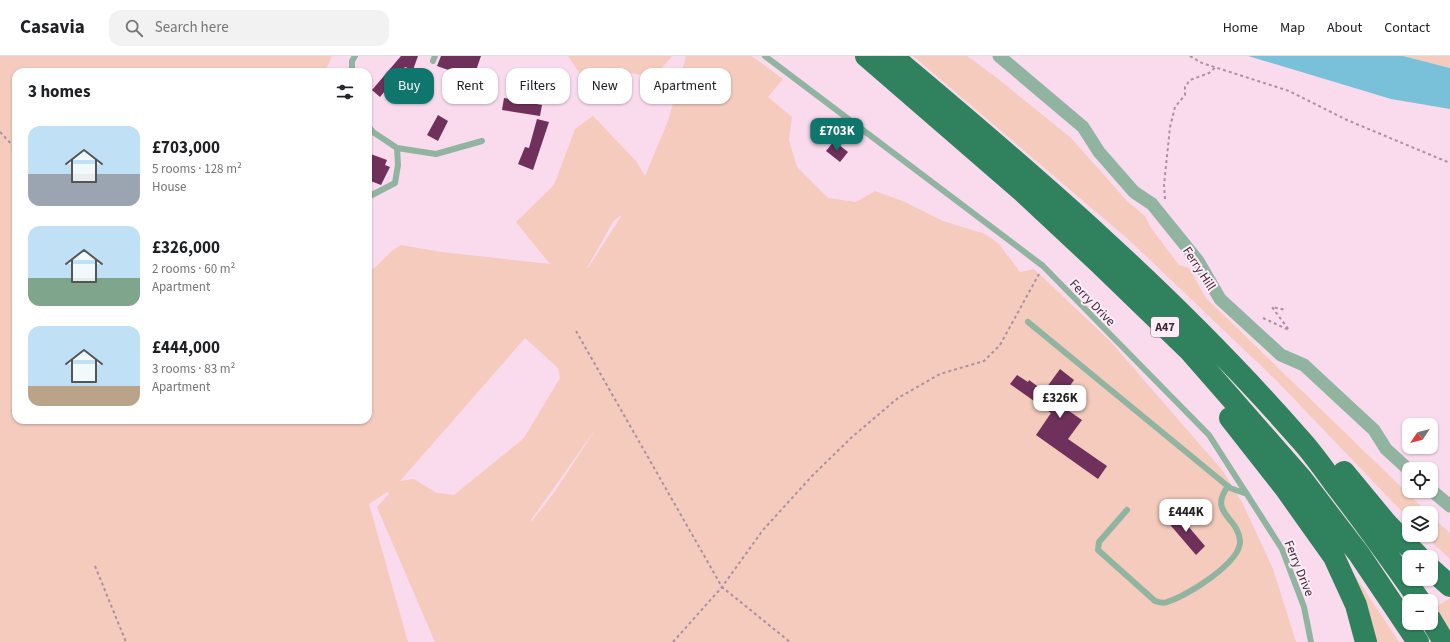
<!DOCTYPE html>
<meta charset="utf-8">
<style>
body{margin:0;font-family:"Source Sans 3",sans-serif;background:#f2f2f2;color:#202124;height:100vh;display:flex;flex-direction:column;font-size:15px;white-space:nowrap}
*{box-sizing:border-box;margin:0}
p{font-size:13px;color:#757577}
.icon{flex:none;width:22px;height:22px;fill:none;stroke:currentColor;stroke-width:2;stroke-linecap:round;stroke-linejoin:round}
.map{position:relative;flex:1;overflow:hidden}
.drawer{position:absolute;left:12px;top:12px;width:360px;height:356px;display:flex;flex-direction:column;background:#fff;border-radius:12px;box-shadow:0 1px 3px #0004}
.drawer>*{flex:none}
.guide{position:absolute;left:384px;top:12px;width:380px;height:36px;display:flex;gap:8px}
.needle{width:26px;rotate:235deg}
.tools{position:absolute;left:1402px;top:362px;display:grid;gap:8px}
.tools a{display:grid;place-items:center;width:36px;height:36px;border-radius:8px;background:#fff;box-shadow:0 1px 3px #0004;font-size:20px}
.price{position:absolute;translate:-50% -34px;padding:0 9px;border-radius:8px;background:#fff;color:#222;font-size:13px;line-height:26px;filter:drop-shadow(0 1px 2px #0008)}
.price::after{content:'';position:absolute;left:50%;top:24px;width:12px;height:9px;margin-left:-6px;background:inherit;clip-path:polygon(0 0,100% 0,50% 100%)}
.price.active{background:#0f766e;color:#fff}
ul{padding:0;list-style:none}
li{display:flex;align-items:center;gap:12px;height:100px;padding:0 16px}
li span{display:grid;place-items:center;flex:none;width:112px;height:80px;border-radius:12px;color:#555}
li>.icon{margin-inline-start:auto}
span .icon{width:48px;height:48px;fill:#fffc;stroke-width:1}
li b{font-size:17px}
h2{display:flex;justify-content:space-between;align-items:center;height:48px;padding:0 16px;font-size:17px}
.chip{padding:0 14px;border-radius:12px;background:#fff;box-shadow:0 1px 3px #0004;font-size:14px;line-height:36px}
.chip.active{background:#0f766e;color:#fff}
header{display:flex;align-items:center;gap:24px;box-sizing:border-box;height:56px;padding:0 20px;background:#fff;border-bottom:1px solid #e0e0e0}
header strong{font-size:19px}
nav{display:flex;gap:22px;margin-inline-start:auto;font-size:14px}
.search{width:280px;height:36px;background:#f2f2f2;display:flex;align-items:center;gap:10px;box-sizing:border-box;padding:0 14px;border-radius:12px;color:#757577;font-size:15px}
.map>svg:first-child{display:block}
.green{fill:#f4cbbc;fill-rule:evenodd}
.water{fill:#78c1d9}
.building{fill:#6f315b}
.lines{fill:none;stroke-linecap:round;stroke-linejoin:round}
.path{stroke:#ac8fa1;stroke-width:2;stroke-dasharray:3 3;stroke-linecap:butt}
.service{stroke:#91b4a1;stroke-width:6}
.minor{stroke:#91b4a1;stroke-width:13}
.trunk{stroke:#30825f;stroke-width:22}
.labels{text-anchor:middle;stroke-width:4;stroke-linejoin:round;paint-order:stroke}
.shield{fill:#fdedf6;stroke:#796070;stroke-width:1}
.shield-label{font-size:12px;font-weight:bold;fill:#412437}
.street-label{font-size:13px;fill:#412437;stroke:#fdedf6}
</style>
<header>
<strong>Casavia</strong>
<div class="search"><svg class="icon" aria-label="search" viewBox="0 0 24 24"><circle cx="10" cy="10" r="6"/><path d="M15 15l6 6"/></svg>Search here</div>
<nav><a>Home</a><a>Map</a><a>About</a><a>Contact</a></nav>
</header>
<div class="map">
<svg width="1450" height="586" viewBox="0 0 1450 586">
<rect width="100%" height="100%" fill="#f9dbed"/>
<!-- green -->
<path class="green" d="M0,0H332L325,16H16V364H368V218L393,194L401,189L441,196L550,208L516,166L554,129L575,73L593,60L636,105L645,120L668,65L686,0H752L783,23L768,41L792,61L789,84L797,111L828,142L856,146L875,135L905,146L943,165L985,178L999,188L1020,216L1034,213L1110,285L1222,414L1242,446L1273,513L1296,586H435L377,451L389,438L387,436L369,448L408,586H0ZM622,159L588,212H587L614,164ZM525,282L558,312L560,322L524,382L454,439L437,437L414,423L400,425ZM597,371L554,437L532,465L531,464Z
M568,0H672L654,21L619,15L590,33Z
M913,0H967L997,22L1071,82L1127,145L1145,160L1151,172L1179,209L1189,212L1206,242L1428,457H1409V463L1275,323L1128,183Z
M1403,0H1450V12L1408,1Z
M1431,460L1450,477V503L1424,479H1431Z
M1343,502L1399,586H1374Z
M1450,542V575L1436,551Z"/>
<!-- water -->
<path class="water" d="M1248,0H1403L1450,12V53L1391,43Z"/>
<!-- building -->
<path class="building" d="M401,0H418L413,14L405,11L380,41L372,34Z
M441,0H481L472,26L464,25L458,41L446,36L454,16L437,10Z
M504,42L542,49L540,60L502,54Z
M438,59L448,65L438,85L427,79Z
M537,63L549,66L533,114L518,108L525,91L529,92Z
M834,85L848,96L840,106L826,95Z
M368,97L387,104L385,109L390,111L381,129L368,124Z
M1060,313L1074,324L1067,334L1078,342L1069,355L1082,364L1068,383L1107,410L1098,423L1036,379L1051,357L1010,328L1017,319L1028,326L1029,324L1044,335Z
M1176,456L1205,490L1196,499L1166,464Z"/>
<g class="lines">
<!-- path -->
<path class="path" d="M1190,0L1202,7L1289,35L1347,64L1450,107
M0,76L16,93
M1165,143L1164,129L1170,71L1175,51L1185,39V31L1190,24L1209,17L1217,10
M1263,262L1289,274L1272,251L1286,254
M576,275L722,531L790,586
M95,510L126,586
M673,586L722,531L763,474L812,420L852,381L898,342L940,318L984,305L1000,289L1039,218"/>
<!-- service -->
<path class="service" d="M765,0L1043,210L1209,379L1282,493L1304,551L1311,586
M433,5L435,0
M352,16V5L355,0
M368,70L373,76L397,92L436,98L482,85
M368,141L395,127L398,109L397,92
M1028,266L1230,432L1247,438
M1127,454L1099,486L1098,494L1155,545C1159,546 1162,548 1167,546C1185,541 1241,507 1240,485C1238,460 1208,458 1228,430"/>
<!-- minor -->
<path class="minor" d="M999,0L1083,71L1099,96L1134,136L1152,148L1198,205L1220,243L1281,299L1304,309L1374,374L1386,393L1409,414
M1431,434L1450,450"/>
<!-- trunk -->
<path class="trunk" d="M866,0L1023,136L1099,207L1189,294L1301,422L1359,498L1418,586
M892,0C1034,119 1176,241 1299,382C1312,396 1323,412 1334,427C1364,466 1392,505 1420,545
M1230,362L1285,432L1334,501L1356,549L1366,586
M1344,416L1387,468L1419,501
M1431,513L1450,530
M1431,564L1444,586"/>
</g>
<g class="labels">
<!-- shield labels -->
<rect class="shield" x="1151" y="261" width="28" height="20" rx="3"/>
<g class="shield-label">
<text x="1165" y="275">A47</text>
</g>
<!-- street labels -->
<g class="street-label">
<text transform="translate(1200 212) rotate(57)" y="5">Ferry Hill</text>
<text transform="translate(1093 246) rotate(46)" y="5">Ferry Drive</text>
<text transform="translate(1300 512) rotate(68)" y="5">Ferry Drive</text>
</g>
</g>
</svg>
<div class="tools">
<a><svg class="needle" viewBox="-14 -14 28 28"><path d="M0-13l5 13h-10z" fill="#e53935"/><path d="M0 13l5-13h-10z" fill="#757577"/></svg></a>
<a><svg class="icon" aria-label="locate" viewBox="0 0 24 24"><circle cx="12" cy="12" r="6"/><path d="M12 2v4M12 18v4M2 12h4M18 12h4"/></svg></a>
<a><svg class="icon" aria-label="layers" viewBox="0 0 24 24"><path d="M12 4l9 5-9 5-9-5zM3 14l9 5 9-5"/></svg></a>
<a>+</a>
<a>−</a>
</div>
<b class="price active" style="left:837px;top:96px">£703K</b>
<b class="price" style="left:1060px;top:363px">£326K</b>
<b class="price" style="left:1186px;top:477px">£444K</b>
<div class="guide">
<a class="chip active">Buy</a>
<a class="chip">Rent</a>
<a class="chip">Filters</a>
<a class="chip">New</a>
<a class="chip">Apartment</a>
</div>
<section class="drawer">
<h2>3 homes<svg class="icon" aria-label="filters" viewBox="0 0 24 24"><path d="M4 7h16M4 17h16"/><circle cx="9" cy="7" r="2"/><circle cx="15" cy="17" r="2"/></svg></h2>
<ul>
<li><span style="background:linear-gradient(#bfe0f5 60%,#9aa5b1 0)"><svg class="icon" aria-label="home" viewBox="0 0 24 24"><path d="M3 11l9-7 9 7M6 9v11h12V9"/></svg></span><div><b>£703,000</b><p>5 rooms · 128 m²</p><p>House</p></div></li>
<li><span style="background:linear-gradient(#bfe0f5 65%,#7fa58c 0)"><svg class="icon" aria-label="home" viewBox="0 0 24 24"><path d="M3 11l9-7 9 7M6 9v11h12V9"/></svg></span><div><b>£326,000</b><p>2 rooms · 60 m²</p><p>Apartment</p></div></li>
<li><span style="background:linear-gradient(#bfe0f5 75%,#b9a48a 0)"><svg class="icon" aria-label="home" viewBox="0 0 24 24"><path d="M3 11l9-7 9 7M6 9v11h12V9"/></svg></span><div><b>£444,000</b><p>3 rooms · 83 m²</p><p>Apartment</p></div></li>
</ul>
</section>
</div>
